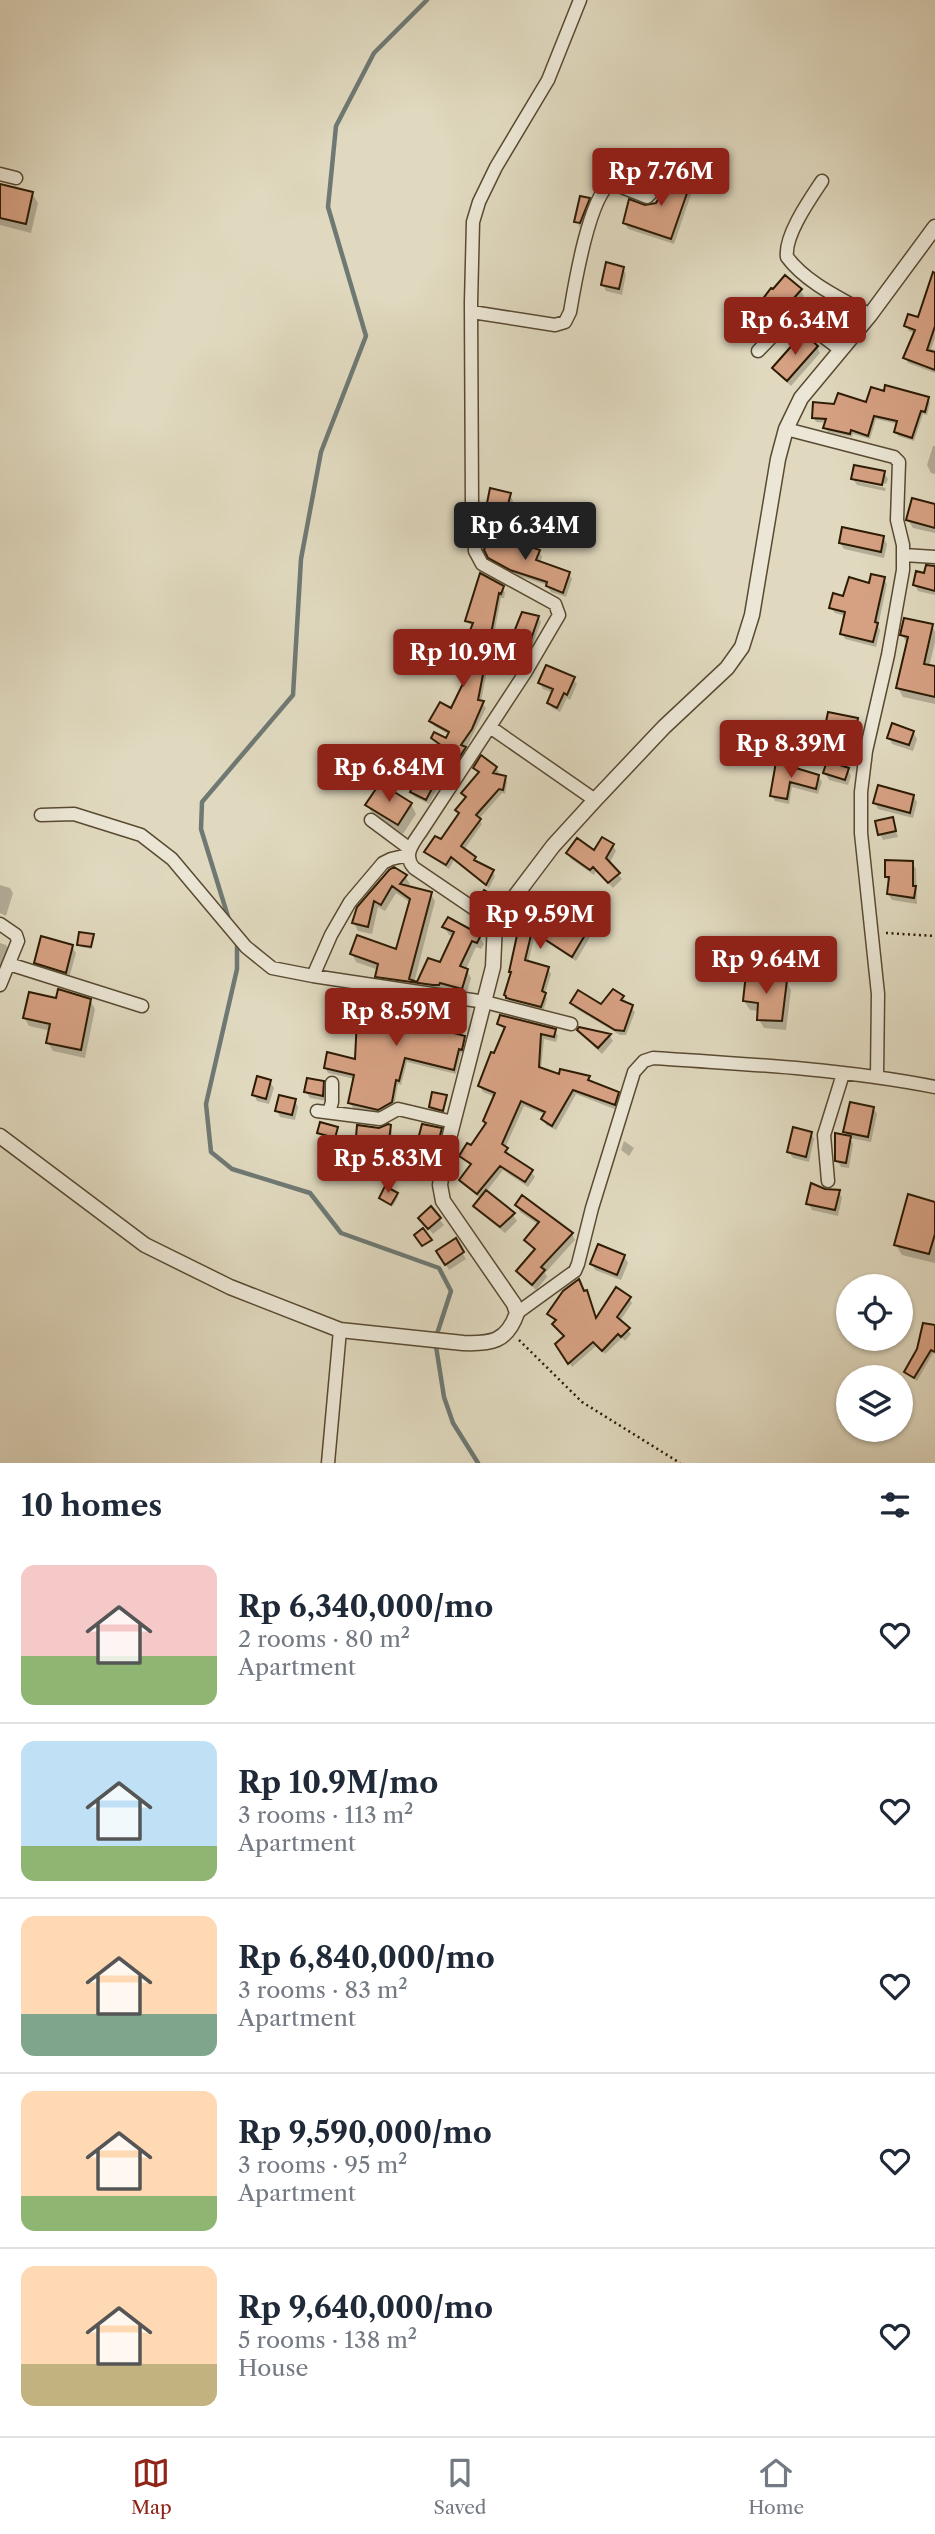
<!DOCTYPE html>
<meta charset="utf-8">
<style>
body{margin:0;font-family:"Libre Caslon Text",serif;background:#f2f2f3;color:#1f2937;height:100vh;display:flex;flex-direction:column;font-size:26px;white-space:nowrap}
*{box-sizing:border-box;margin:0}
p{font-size:23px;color:#747a83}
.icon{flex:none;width:38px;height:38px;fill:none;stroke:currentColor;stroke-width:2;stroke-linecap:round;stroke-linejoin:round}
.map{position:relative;height:1463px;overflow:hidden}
.drawer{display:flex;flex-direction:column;background:#fff;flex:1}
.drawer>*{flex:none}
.fabs{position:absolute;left:836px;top:1274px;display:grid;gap:14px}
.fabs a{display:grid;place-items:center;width:77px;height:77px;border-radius:50%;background:#fff;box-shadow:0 2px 5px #0004;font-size:35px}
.price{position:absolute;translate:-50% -60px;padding:0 16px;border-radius:7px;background:#8f2418;color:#fff;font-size:23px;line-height:46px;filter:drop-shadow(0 2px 4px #0008)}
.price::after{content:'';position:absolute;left:50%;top:42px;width:21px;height:16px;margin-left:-10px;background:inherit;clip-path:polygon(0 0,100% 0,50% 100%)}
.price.selected{background:#222;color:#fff}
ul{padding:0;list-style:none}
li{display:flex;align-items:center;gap:21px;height:175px;padding:0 21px}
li+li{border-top:2px solid #e0e1e3}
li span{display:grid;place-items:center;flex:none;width:196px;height:140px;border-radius:14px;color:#555}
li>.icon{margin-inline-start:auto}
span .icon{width:84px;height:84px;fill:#fffc;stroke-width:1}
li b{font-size:30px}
h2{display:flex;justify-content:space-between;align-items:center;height:84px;padding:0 21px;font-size:30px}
.tab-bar{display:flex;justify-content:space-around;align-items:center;height:98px;border-top:2px solid #e0e1e3;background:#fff;font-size:19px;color:#747a83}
.tab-bar a{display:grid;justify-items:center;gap:4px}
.tab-bar .selected{color:#8f2418}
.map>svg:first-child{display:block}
.shadow{fill:#0003}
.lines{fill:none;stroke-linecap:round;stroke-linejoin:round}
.stream{stroke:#6e7973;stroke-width:4.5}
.building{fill:#d6a183;stroke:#2c1b03;stroke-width:2}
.minor-casing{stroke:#594a32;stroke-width:15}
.tertiary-casing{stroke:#594a32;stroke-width:17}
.path{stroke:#2c1b03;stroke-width:2.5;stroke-dasharray:2 3.5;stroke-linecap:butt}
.minor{stroke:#ebe6d5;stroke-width:12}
.tertiary{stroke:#ebe6d5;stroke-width:14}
</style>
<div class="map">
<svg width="935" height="1463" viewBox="0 0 935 1463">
<rect width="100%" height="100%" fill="#e0d9bf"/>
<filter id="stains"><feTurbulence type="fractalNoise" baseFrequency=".00286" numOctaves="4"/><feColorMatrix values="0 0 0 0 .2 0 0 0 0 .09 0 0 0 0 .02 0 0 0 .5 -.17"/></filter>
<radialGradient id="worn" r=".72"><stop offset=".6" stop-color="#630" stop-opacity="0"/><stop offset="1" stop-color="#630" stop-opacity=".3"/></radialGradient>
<!-- shadow -->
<path class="shadow" d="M692,177L695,183L674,244L628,229L625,223L644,207L658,205Z
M0,185L32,193L38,203L31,233L0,225Z
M589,199L592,205L584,228H580L576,221Z
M623,268L626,274L622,295L606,291L603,285Z
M935,283V338L931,349L935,350V373L908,363L905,357L915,333L909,331L906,326L919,320Z
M800,290L804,296L762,343L746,331L742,325L759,306Z
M817,347L820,353L791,386L778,374L774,368Z
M928,398L930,403L927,415L923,414L914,441L898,436L896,431L898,424L876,419L870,439L853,434L852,437L828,432L825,428L827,423L816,422L814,418L867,404Z
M933,446H935V474L931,473L927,465Z
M855,467L884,473L888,479L886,484L855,478V481L886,488L885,491L857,485L853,479Z
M510,495L513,501L510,514L492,509L489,503Z
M935,506V533L913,528L908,520Z
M883,537L887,544L884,558L844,549L840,543Z
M486,550L539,551L542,557L540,564L569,574L572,579L566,597L551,592L547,585L519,576L494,563Z
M935,567V595L918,591L915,585Z
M884,579L887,584L878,626L880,630L876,647L845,639L842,633L846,616L835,613L831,608L844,598Z
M502,587L505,593L504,598H501L481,702L486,708L465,750L467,754L462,762L460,760L451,779L447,778L443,787L439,785L429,804L415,797L412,792L437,760L443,748L433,738L447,740L450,735L434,726L431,721L452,710L471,671L461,669L458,664L473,627L467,621Z
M538,617L541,622L530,652L523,650L518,665L509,662L506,657Z
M932,626L935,632V642L929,667L935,668V704L903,697L898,688L908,645L902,635Z
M573,679L577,684L570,700L567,698L560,712L552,708L549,703L554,693L543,689L540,683Z
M857,720L861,726L856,749L829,743L825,737Z
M913,732L917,739L913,751L892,744L889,737Z
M778,764L818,776L822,782L818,794L792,787L789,804L775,801L772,796Z
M475,768H496L499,772L496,775L505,777L507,782L505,794L502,793L479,819L482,824L464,850L478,864L492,872L495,876L489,888L454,860L449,869L429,856L426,852L441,842L460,815L457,810L466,799L463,793L480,774Z
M848,770L851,776L848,785L829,780L825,773Z
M913,796L917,802L913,818L878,809L875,803Z
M411,804L416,814L403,834L373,815L367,805Z
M892,819L898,837L883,840L880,834Z
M603,839L613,846L616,851L609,864L622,879L613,888L596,871L594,875L571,859L568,853H594Z
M912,863L916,869L917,904L892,900L888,894L890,883L886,877Z
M405,876L410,884L407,887L431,894L435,901L414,983L418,984L429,961L441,964L454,937L449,935L444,927L479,936L484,944L481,949L476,947L466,969L471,978L466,996L444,990L443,992L382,984L377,976L379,970L356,962L352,954L398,951L411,903L396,893L385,911L378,907L372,934L358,931L354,923L359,908Z
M0,885L10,888L13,893L6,916L0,913Z
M499,900L502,906L496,916L483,907L480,901Z
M525,905L544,911L547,916L563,926L579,917L593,932L576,961L535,935L528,963L548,969L551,974L545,994L547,999L543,1012L511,1003L506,995L512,974L511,971Z
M92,936V949L81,947L79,944Z
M0,943L6,945L10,952L0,971Z
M72,947L76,953L69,978L40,969L36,963Z
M786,982L791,990L786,1030L764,1028L759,1020V1011L750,1010L744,1001Z
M374,996L428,1004L427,1018L430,1007V1012L457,1019L460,1024L457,1036L464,1038L467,1043L464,1054L461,1053L456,1074L407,1062L401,1085L398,1084L394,1108L382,1115L353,1108L350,1103L355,1079L328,1073L325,1068L356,1061L379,1000Z
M622,997L635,1012L626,1035H620L575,1008L572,1003L602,1007Z
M90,1000L95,1009L85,1058L53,1051L48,1043L51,1031L29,1026L24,1017L58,1001Z
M499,1024L555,1031L558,1036L556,1042L544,1039L541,1069L560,1077L589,1078L592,1084L618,1093L621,1099L617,1110L576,1094L556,1130L546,1125L543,1119L546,1115L524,1106L505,1148L510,1155L509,1157L531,1172L535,1177L528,1187L503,1170L486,1192L513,1215L517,1221L505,1233L479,1212L475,1206L481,1199L464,1185L461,1180L472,1166L461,1156L471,1148L487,1125L485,1121L495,1097L483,1092L480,1086L505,1031Z
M580,1029L610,1036L613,1041L602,1054L583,1036Z
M270,1082L274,1088L269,1104L257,1101L254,1095Z
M323,1083L326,1089V1101L310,1098L306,1092Z
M445,1097L444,1112L432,1110L430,1107Z
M295,1101L298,1107L295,1120L280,1117L277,1111Z
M873,1108L877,1114L871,1142L850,1138L853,1144L849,1168L841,1167L837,1160L849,1137L845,1131Z
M390,1127L392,1131L391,1143L416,1153L441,1130L443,1135L430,1174L405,1166L404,1169L383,1161L382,1168L362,1164L360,1159L362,1142L357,1137Z
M337,1128L336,1139L321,1135L319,1133Z
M811,1133L814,1139L809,1162L793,1158L789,1152Z
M624,1141L634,1148L629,1156L621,1150Z
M825,1191L839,1192L842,1198L838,1216L812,1210L808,1203Z
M397,1194L398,1197L393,1206L381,1198Z
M935,1203V1263L902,1255L896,1245Z
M517,1205L572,1234L575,1240L545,1273L547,1277L536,1290L518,1271L535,1251L526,1241L539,1225L520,1212Z
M431,1209L444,1225L433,1234L424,1224Z
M455,1241L466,1259L449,1270L438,1251Z
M624,1256L628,1263L621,1280L595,1270L592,1264Z
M629,1298L632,1303L620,1321L631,1334L625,1341L622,1338L605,1354L596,1346L572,1367L557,1345L566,1337L549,1314L596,1321Z
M935,1328V1354L933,1353L917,1381L906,1372Z"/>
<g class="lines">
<!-- stream -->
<path class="stream" d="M229,920L201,829L202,802L293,695L301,559L321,452L366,336L328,207L336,126L374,53L427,0
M237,941V969L206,1104L211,1152L232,1169L310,1193L341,1233L439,1268L451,1291L435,1340L444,1397L453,1423L478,1463"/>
</g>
<!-- building -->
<path class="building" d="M669,171L693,176L671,239L623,223L629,199L645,205L656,203L662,192Z
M0,184L33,192L26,224L0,218Z
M580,196L590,198L580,223L574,222Z
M606,262L624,267L619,289L601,285Z
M933,272L935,273V326L927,350L935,352V370L903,358L915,330L904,326L908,314L918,317Z
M785,275L802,289L758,338L740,325L756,302L759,304L771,288L773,289Z
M803,333L818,346L787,381L772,368Z
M885,385L929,397L925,412L921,411L912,438L894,432L897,421L874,416L868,436L851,430L850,434L823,428L826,419L812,418L813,402L834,404L838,393L866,402L871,387L884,391Z
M854,465L885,471L882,485L851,479Z
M490,488L511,493L507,508L487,503Z
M912,498L935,504V528L906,520Z
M842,527L884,536L881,552L839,543Z
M490,533L540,550L536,560L570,572L563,593L546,586L547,582L510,570L488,558L484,550Z
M926,565L935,566V591L913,585L916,571L924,573Z
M480,573L504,586L501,594L499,593L478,700L484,701L472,729L461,745L466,747L459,758L457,756L447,775L444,773L440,783L436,781L426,800L410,792L429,754L436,758L442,746L431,738L434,732L446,738L449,732L429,721L440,702L451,708L471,667L456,664L459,648H463L473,623L465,621Z
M871,574L885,577L875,622L878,623L873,642L840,634L845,612L829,608L833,593L843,596L849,577L869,583Z
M522,612L539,616L528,648L520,645L516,661L504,657Z
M904,618L933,624L924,664L935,666V697L896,688L908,637L900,635Z
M546,665L575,677L567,695L564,693L557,708L547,703L553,689L538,683Z
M828,712L858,718L853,743L823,737Z
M892,723L914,731L909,745L887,738Z
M481,755L497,767L493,773L506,776L503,790L499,789L476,815L481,819L461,846L476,857L474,860L494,870L486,885L451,857L446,865L424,852L435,836L441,839L459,813L455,810L466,797L461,793L479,772L473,768Z
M827,761L849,768L845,780L823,773Z
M776,762L819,775L816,789L790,782L787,799L770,796Z
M380,783L412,803L398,825L365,805Z
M878,785L914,795L910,813L873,803Z
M893,817L896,831L878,835L875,821Z
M602,837L614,844L606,858L620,873L608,883L593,867L590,870L566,853L577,838L594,850Z
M885,860L913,861V886H916L914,898L887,894L889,877H885Z
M394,867L407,875L400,884L432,892L409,979L417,982L428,958L440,962L454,932L442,927L448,917L481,935L477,943L472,941L460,966L468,969L462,989L440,983L439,985H433L375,977L378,964L350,954L357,935L396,949L410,899L392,886L381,905L374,901L368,927L352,923L357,907L389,870Z
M484,890L500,899L492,911L478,901Z
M524,903L545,909L544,912L562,924L570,910L581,916L579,919L591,925L572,957L532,931L525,960L549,967L542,991L546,993L541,1007L506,998V996L504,995L511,972H509Z
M79,932L94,934L91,947L77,945Z
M41,936L73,945L66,973L34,963Z
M746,974L787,980L782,1021L757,1020L758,1003L743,1001Z
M58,989L91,999L81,1050L46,1043L50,1024L23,1018L29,992L56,998Z
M613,989L624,996L621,1000L633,1005L624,1031L615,1030L570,1003L578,990L601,1004Z
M371,994L429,1002L427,1009L458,1017L454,1033L465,1036L462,1050L459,1049L454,1070L405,1058L399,1081L396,1080L392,1102L378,1110L348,1103L354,1075L324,1068L327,1052L355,1059L357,1018L371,1019L378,997Z
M500,1015L556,1029L554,1037L541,1034L539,1067L559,1074L560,1069L590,1076L588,1080L619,1092L615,1105L573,1090L552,1126L541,1119L545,1112L521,1101L502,1144L508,1148L505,1152L533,1170L525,1182L500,1166L477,1194L459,1180L471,1164L459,1156L467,1143L471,1145L486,1123L483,1121L495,1093L478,1086L491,1052L494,1053L505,1027L497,1024Z
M579,1027L611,1034L598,1048L577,1030Z
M257,1076L271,1080L266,1099L252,1095Z
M307,1078L324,1081L323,1096L304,1092Z
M432,1092L447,1095L443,1111L429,1107Z
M279,1095L296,1099L292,1115L275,1111Z
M850,1102L874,1107L868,1137L843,1132Z
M320,1122L338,1127L335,1138L317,1133Z
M388,1124L391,1125L389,1140L415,1151L422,1124L442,1128L435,1153L433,1152L428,1170L402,1163L401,1165L381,1157L380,1165L358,1160L361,1138L356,1137L357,1125L379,1128Z
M793,1127L812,1132L806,1157L787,1152Z
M835,1133L851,1136L846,1163L835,1161Z
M811,1183L825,1189L840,1190L835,1210L806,1204Z
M385,1186L398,1193L391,1205L379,1198Z
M486,1190L515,1213L500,1227L473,1206Z
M908,1194L935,1202V1234L929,1254L894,1245Z
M522,1195L573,1233L541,1267L545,1270L532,1285L516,1271L535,1249L524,1240L539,1222L515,1205Z
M431,1206L441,1218L428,1229L418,1218Z
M423,1228L432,1240L422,1246L414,1235Z
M456,1238L464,1252L445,1265L436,1251Z
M598,1244L625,1255L617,1275L590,1264Z
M579,1279L584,1291L587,1290L596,1318L616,1287L631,1297L617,1317L630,1328L621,1337L618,1334L602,1351L593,1342L568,1364L555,1344L564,1336L552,1324L556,1320L547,1314L563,1291Z
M923,1323L935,1325V1352L931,1350L914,1378L904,1372L917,1349Z"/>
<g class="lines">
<defs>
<path id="minor" d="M0,174L16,178
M822,181C810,199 784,236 787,257C806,283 842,299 870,315
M472,312L555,325L565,322L570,312C575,283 588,203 609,184H614L647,197L654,190L661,165
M758,351L792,316L797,317L841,350
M786,429L894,457L899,462L897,520L903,545V570L888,655L866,751L861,792V833L878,994L877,1077
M904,555L935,557
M490,727L595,800
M769,750L793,754L810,746H817L865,760
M41,815L74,814L141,835L172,859L246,947L272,968L313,976L485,1002L571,1024
M371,820L410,849
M495,923L414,868C402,855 414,842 422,830L525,673L559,615L555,604L482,564L475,551L472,509L471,303L473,222L479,202L496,167L548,80L580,0
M0,924L16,935L18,941L0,985
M9,964L142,1006
M313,976L331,935L350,902L383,863L391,859L408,855
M317,1111L380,1119L398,1109L453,1122
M329,1112L332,1102V1083
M828,1181L824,1135L843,1074
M517,1313L575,1271L578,1264L592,1208L634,1072L644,1061L653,1058C747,1064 843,1069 935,1087
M328,1463L340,1330"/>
<path id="tertiary" d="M0,1136L145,1245L230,1287L340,1330L463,1343C491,1344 507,1342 517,1313L514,1304L443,1201L440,1185L444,1158L493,967L495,923L553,846L595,800L664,727L727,668L742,647L752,615L778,459L786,429L801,398L870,315L935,227"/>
</defs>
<!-- minor casing -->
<use href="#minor" class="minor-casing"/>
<!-- tertiary casing -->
<use href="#tertiary" class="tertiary-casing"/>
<!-- path -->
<path class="path" d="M886,933L935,936
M519,1340L582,1402L680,1463"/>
<!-- minor -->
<use href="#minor" class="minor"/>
<!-- tertiary -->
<use href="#tertiary" class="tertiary"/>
</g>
<rect width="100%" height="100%" filter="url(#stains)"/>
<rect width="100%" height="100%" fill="url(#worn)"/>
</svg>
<div class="fabs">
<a><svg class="icon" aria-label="locate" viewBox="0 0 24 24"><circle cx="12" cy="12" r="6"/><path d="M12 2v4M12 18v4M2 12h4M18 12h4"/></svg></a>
<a><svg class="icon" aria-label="layers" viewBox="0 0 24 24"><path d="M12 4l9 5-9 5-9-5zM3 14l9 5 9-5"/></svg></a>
</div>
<b class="price" style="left:661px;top:208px">Rp 7.76M</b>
<b class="price" style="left:795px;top:357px">Rp 6.34M</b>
<b class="price selected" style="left:525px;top:562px">Rp 6.34M</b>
<b class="price" style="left:463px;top:689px">Rp 10.9M</b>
<b class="price" style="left:791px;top:780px">Rp 8.39M</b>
<b class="price" style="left:389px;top:804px">Rp 6.84M</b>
<b class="price" style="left:540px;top:951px">Rp 9.59M</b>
<b class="price" style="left:766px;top:996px">Rp 9.64M</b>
<b class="price" style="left:396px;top:1048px">Rp 8.59M</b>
<b class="price" style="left:388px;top:1195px">Rp 5.83M</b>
</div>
<section class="drawer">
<h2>10 homes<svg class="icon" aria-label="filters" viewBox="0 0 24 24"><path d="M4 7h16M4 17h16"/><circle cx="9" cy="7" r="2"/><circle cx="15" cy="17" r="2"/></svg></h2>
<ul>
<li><span style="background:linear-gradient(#f6c9c9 65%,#8fb573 0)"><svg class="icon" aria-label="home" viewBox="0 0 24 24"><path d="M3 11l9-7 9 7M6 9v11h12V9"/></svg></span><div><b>Rp 6,340,000/mo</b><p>2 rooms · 80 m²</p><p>Apartment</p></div><svg class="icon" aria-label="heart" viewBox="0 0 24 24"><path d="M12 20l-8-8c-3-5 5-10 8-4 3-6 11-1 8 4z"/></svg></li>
<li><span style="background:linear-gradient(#bfe0f5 75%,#8fb573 0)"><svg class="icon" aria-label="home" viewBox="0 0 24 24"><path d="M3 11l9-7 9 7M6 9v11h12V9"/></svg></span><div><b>Rp 10.9M/mo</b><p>3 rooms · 113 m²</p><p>Apartment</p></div><svg class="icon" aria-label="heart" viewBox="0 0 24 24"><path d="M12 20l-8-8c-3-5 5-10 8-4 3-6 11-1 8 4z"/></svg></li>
<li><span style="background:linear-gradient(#ffd9b3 70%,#7fa58c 0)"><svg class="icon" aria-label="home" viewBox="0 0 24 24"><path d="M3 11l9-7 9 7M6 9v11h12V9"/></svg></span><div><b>Rp 6,840,000/mo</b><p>3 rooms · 83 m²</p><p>Apartment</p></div><svg class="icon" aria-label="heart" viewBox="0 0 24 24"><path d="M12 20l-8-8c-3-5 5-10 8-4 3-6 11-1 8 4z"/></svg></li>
<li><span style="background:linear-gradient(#ffd9b3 75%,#8fb573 0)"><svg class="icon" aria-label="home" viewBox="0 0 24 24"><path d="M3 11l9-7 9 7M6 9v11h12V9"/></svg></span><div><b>Rp 9,590,000/mo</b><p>3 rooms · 95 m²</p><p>Apartment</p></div><svg class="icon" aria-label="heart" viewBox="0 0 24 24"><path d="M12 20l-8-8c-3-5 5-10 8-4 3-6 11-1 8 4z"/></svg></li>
<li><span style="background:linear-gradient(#ffd9b3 70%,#c2b280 0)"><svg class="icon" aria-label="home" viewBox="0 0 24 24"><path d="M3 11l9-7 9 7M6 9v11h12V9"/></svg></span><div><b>Rp 9,640,000/mo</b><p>5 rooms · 138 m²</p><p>House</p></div><svg class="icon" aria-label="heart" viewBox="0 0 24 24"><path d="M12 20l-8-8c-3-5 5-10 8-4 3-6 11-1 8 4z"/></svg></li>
</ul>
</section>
<nav class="tab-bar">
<a class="selected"><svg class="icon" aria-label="map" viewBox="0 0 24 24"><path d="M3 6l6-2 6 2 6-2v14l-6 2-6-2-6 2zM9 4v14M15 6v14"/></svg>Map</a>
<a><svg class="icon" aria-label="saved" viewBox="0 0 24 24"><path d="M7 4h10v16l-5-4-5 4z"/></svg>Saved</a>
<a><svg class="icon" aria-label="home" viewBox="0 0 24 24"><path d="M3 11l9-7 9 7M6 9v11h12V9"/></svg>Home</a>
</nav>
